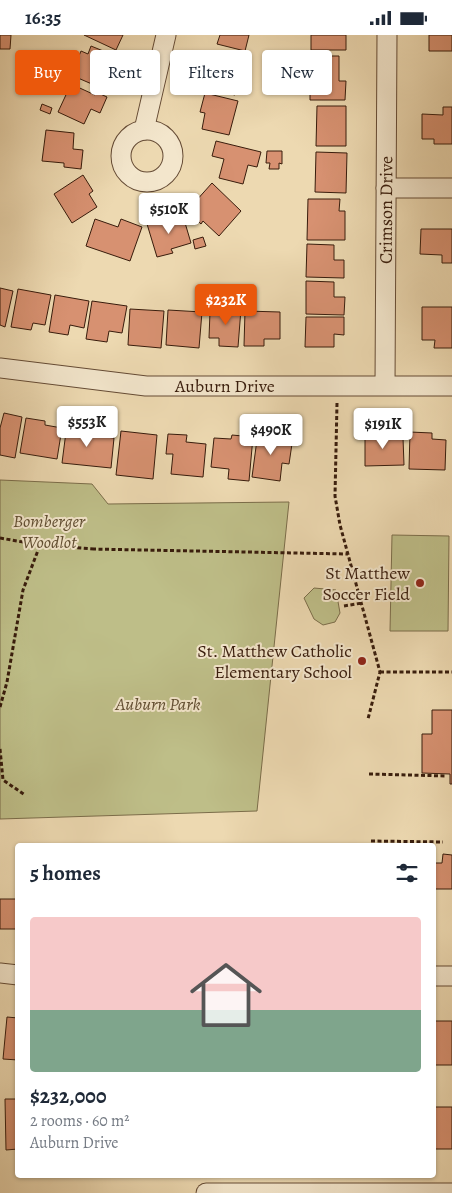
<!DOCTYPE html>
<meta charset="utf-8">
<style>
body{margin:0;font-family:Alegreya,serif;background:#f2f2f3;color:#1f2937;height:100vh;display:flex;flex-direction:column;font-size:19px;white-space:nowrap}
*{box-sizing:border-box;margin:0}
p{font-size:16px;color:#747a83}
.icon{flex:none;width:28px;height:28px;fill:none;stroke:currentColor;stroke-width:2;stroke-linecap:round;stroke-linejoin:round}
.map{position:relative;flex:1;overflow:hidden}
.side{position:absolute;left:15px;top:808px;width:421px;height:335px;display:flex;flex-direction:column;background:#fff;border-radius:5px;box-shadow:0 1px 4px #0004}
.side>*{flex:none}
.banner{position:absolute;left:15px;top:15px;width:422px;height:45px;display:flex;gap:10px}
.price{position:absolute;translate:-50% -42px;padding:0 11px;border-radius:5px;background:#fff;color:#222;font-size:16px;line-height:32px;filter:drop-shadow(0 1px 2px #0008)}
.price::after{content:'';position:absolute;left:50%;top:30px;width:15px;height:11px;margin-left:-8px;background:inherit;clip-path:polygon(0 0,100% 0,50% 100%)}
.price.selected{background:#ea580c;color:#fff}
ul{padding:0;list-style:none}
li{display:grid;align-content:center;gap:10px;height:265px;padding:0 15px}
li+li{border-top:1px solid #e0e1e3}
li span{display:grid;place-items:center;height:155px;border-radius:5px;color:#555}
li>.icon{margin-inline-start:auto}
span .icon{width:90px;height:90px;fill:#fffc;stroke-width:1}
li b{font-size:21px}
h2{display:flex;justify-content:space-between;align-items:center;height:60px;padding:0 15px;font-size:21px}
.tag{padding:0 18px;border-radius:5px;background:#fff;box-shadow:0 1px 4px #0004;font-size:18px;line-height:45px}
.tag.selected{background:#ea580c;color:#fff}
.status{display:flex;justify-content:space-between;align-items:center;height:35px;padding:0 25px;background:#fff;direction:ltr}
.status svg{height:14px;fill:currentColor}
.map>svg:first-child{display:block}
.green{fill:#bebe88;stroke:#7b6d4a}
.building{fill:#d79171;stroke:#381c0c}
.lines{fill:none;stroke-linecap:round;stroke-linejoin:round}
.minor-casing{stroke:#654b35;stroke-width:21}
.path{stroke:#381c0c;stroke-width:3;stroke-dasharray:4 2.5;stroke-linecap:butt}
.minor{stroke:#f3e6cc;stroke-width:19}
.poi-dot{fill:#8f2418;stroke:#f3e6cc;stroke-width:2}
.labels{text-anchor:middle;stroke-width:4;stroke-linejoin:round;paint-order:stroke}
.street-label{font-size:18px;fill:#381c0c;stroke:#f3e6cc}
.park-label{font-size:18px;font-style:italic;fill:#604d31;stroke:#f3e6cc}
.poi-label{font-size:18px;fill:#381c0c;stroke:#f3e6cc;text-anchor:end}
</style>
<div class="status"><b>16:35</b><svg viewBox="0 0 49 12"><path d="M0 12V9h3v3zM5 12V6h3v6zM10 12V3h3v9zM15 12V0h3v12zM26 1h20v11H26zM47 4h2v5h-2z"/></svg></div>
<div class="map">
<svg width="452" height="1158" viewBox="0 0 452 1158">
<rect width="100%" height="100%" fill="#edd9b1"/>
<filter id="stains"><feTurbulence type="fractalNoise" baseFrequency=".004" numOctaves="4"/><feColorMatrix values="0 0 0 0 .2 0 0 0 0 .09 0 0 0 0 .02 0 0 0 .5 -.17"/></filter>
<radialGradient id="worn" r=".72"><stop offset=".6" stop-color="#630" stop-opacity="0"/><stop offset="1" stop-color="#630" stop-opacity=".3"/></radialGradient>
<!-- green -->
<path class="green" d="M0,445L92,449L108,469L289,467L257,776L0,784Z
M392,500L449,501L448,596H390Z
M314,553L336,555L340,578L335,587L323,590L314,584L304,563Z"/>
<!-- building -->
<path class="building" d="M0,0H11L10,14H0Z
M84,0H123L116,15Z
M220,0H249L245,16L217,9Z
M311,0H346V15H311Z
M429,0H452V16H429Z
M91,11L118,22L112,37L116,39L108,56L71,40L81,16L88,19Z
M214,17L243,25L235,60L201,52L206,32L210,33Z
M310,21H339V46H346L345,65H310Z
M71,49L95,60L96,57L107,62L100,78L91,74L84,89L58,77Z
M205,58L238,66L229,100L202,94L205,78L200,77Z
M42,69L52,73L50,79L40,75Z
M317,71H346V111H316Z
M443,72H452V109H434V104H422V79L443,80Z
M46,95L74,98L73,114L83,115L81,134L64,132V128L42,126Z
M216,106L261,117L257,132L248,130L243,149L219,143L224,124L212,121Z
M267,116H282V129L279,128V134H269L270,128H266Z
M316,117L347,118L346,158L315,157Z
M83,140L93,156L89,159L97,172L72,188L54,159Z
M212,148L241,176L219,201L203,186L201,189L187,176Z
M308,164H340L339,176H345V205H307Z
M183,181L191,208L171,214L173,218L157,222L147,189Z
M95,184L118,192L121,184L142,192L130,226L86,211Z
M421,194H452V228H442V220L420,219Z
M203,202L206,211L195,214L193,205Z
M307,209L334,210V225H344V243L306,242Z
M306,246L334,247V262H345L344,280L306,279Z
M0,253L13,256L5,292L0,290Z
M18,254L51,260L45,290L33,288L31,295L11,292Z
M55,260L89,266L84,293L70,290L68,300L49,297Z
M92,266L127,271L122,298L109,296L107,307L86,304Z
M216,272L241,274L238,312L219,311V303H209L210,277L216,278Z
M422,272H452V313H434L435,305H422Z
M130,274L164,276L161,313L128,310Z
M168,275L202,277L199,313L166,310Z
M245,276L280,277V304H264V311H244Z
M306,282H344V300L334,299V312H305Z
M4,378L22,382L15,423L0,420V393Z
M26,383L45,386V390L62,393L57,424L20,418Z
M67,389L90,392L89,400L114,403L111,433L62,428Z
M121,396L157,400L153,444L116,440Z
M258,397L293,402L289,429L282,428L280,446L252,442Z
M410,397L432,398V404L446,405L445,435L409,434Z
M365,398H390V404L403,403L404,430L365,431Z
M168,399L187,400L186,407L206,409L203,442L171,439L173,419H166Z
M232,400L253,402L249,446L228,444L229,434L211,432L214,403L231,404Z
M432,675H452V749H450V739L422,738V699H432Z
M443,819L452,820V854H434V828H442Z
M0,864H18V894H0Z
M7,982L18,983V1025L3,1024Z
M434,986H452V1030H434Z
M5,1064H18V1114L6,1115Z
M434,1072H452V1114H434Z"/>
<g class="lines">
<defs>
<g id="minor">
<circle cx="147" cy="121" r="26"/>
<path d="M144,95L166,0"/>
<path d="M386,153H452"/>
<path id="s1" d="M0,333L146,351H452"/>
<path id="s2" d="M385,350L387,0"/>
<path d="M0,938L18,940"/>
<path d="M434,941H452"/>
<path d="M206,1158H452"/>
</g>
</defs>
<!-- minor casing -->
<use href="#minor" class="minor-casing"/>
<!-- path -->
<path class="path" d="M337,368L335,461L340,490L380,637L368,684
M0,503L40,510L94,514
M92,514L348,519
M344,571L362,568
M380,637H452
M0,672L7,647L23,555L40,510
M0,714L3,745L25,760
M369,739L446,741
M371,806L443,807"/>
<!-- minor -->
<use href="#minor" class="minor"/>
</g>
<!-- markers -->
<g class="poi-dot">
<circle cx="420" cy="548" r="5"/>
<circle cx="362" cy="626" r="5"/>
</g>
<g class="labels">
<!-- street labels -->
<g class="street-label">
<text dy="6" stroke="none"><textPath href="#s2" startOffset="175">Crimson Drive</textPath></text>
<text dy="6" stroke="none"><textPath href="#s1" startOffset="226">Auburn Drive</textPath></text>
</g>
<!-- park labels -->
<g class="park-label">
<text x="49" y="492">Bomberger<tspan x="49" dy="21">Woodlot</tspan></text>
<text x="158" y="675">Auburn Park</text>
</g>
<!-- poi labels -->
<g class="poi-label">
<text x="410" y="544">St Matthew<tspan x="410" dy="21">Soccer Field</tspan></text>
<text x="352" y="622">St. Matthew Catholic<tspan x="352" dy="21">Elementary School</tspan></text>
</g>
</g>
<rect width="100%" height="100%" filter="url(#stains)"/>
<rect width="100%" height="100%" fill="url(#worn)"/>
</svg>
<b class="price" style="left:169px;top:200px">$510K</b>
<b class="price selected" style="left:226px;top:291px">$232K</b>
<b class="price" style="left:87px;top:413px">$553K</b>
<b class="price" style="left:383px;top:415px">$191K</b>
<b class="price" style="left:271px;top:421px">$490K</b>
<div class="banner">
<a class="tag selected">Buy</a>
<a class="tag">Rent</a>
<a class="tag">Filters</a>
<a class="tag">New</a>
</div>
<section class="side">
<h2>5 homes<svg class="icon" aria-label="filters" viewBox="0 0 24 24"><path d="M4 7h16M4 17h16"/><circle cx="9" cy="7" r="2"/><circle cx="15" cy="17" r="2"/></svg></h2>
<ul>
<li><span style="background:linear-gradient(#f6c9c9 60%,#7fa58c 0)"><svg class="icon" aria-label="home" viewBox="0 0 24 24"><path d="M3 11l9-7 9 7M6 9v11h12V9"/></svg></span><div><b>$232,000</b><p>2 rooms · 60 m²</p><p>Auburn Drive</p></div></li>
</ul>
</section>
</div>
